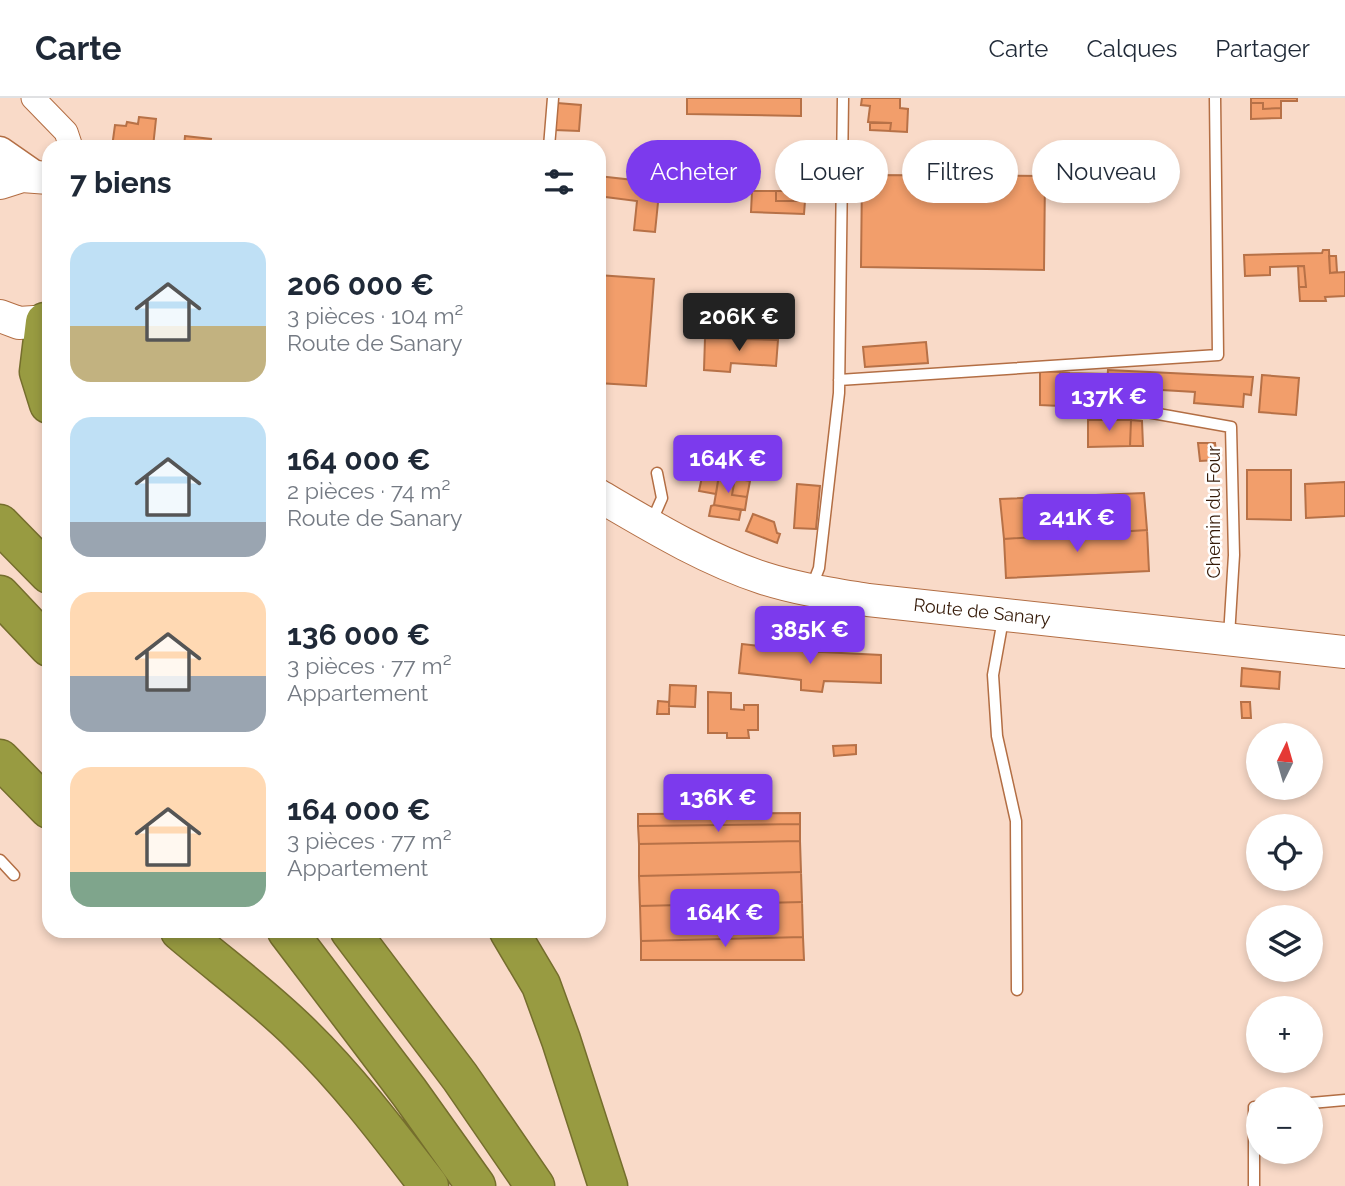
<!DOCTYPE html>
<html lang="fr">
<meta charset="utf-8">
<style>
body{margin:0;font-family:Raleway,sans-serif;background:#f6f6f7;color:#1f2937;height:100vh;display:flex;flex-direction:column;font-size:26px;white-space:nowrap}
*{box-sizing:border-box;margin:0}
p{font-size:23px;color:#747a83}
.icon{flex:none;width:38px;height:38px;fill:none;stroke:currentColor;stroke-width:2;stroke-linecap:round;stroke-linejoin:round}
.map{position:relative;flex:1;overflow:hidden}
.details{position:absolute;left:42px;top:42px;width:564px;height:798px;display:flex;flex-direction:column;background:#fff;border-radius:21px;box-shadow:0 4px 10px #0003}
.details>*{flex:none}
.top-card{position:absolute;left:626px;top:42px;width:612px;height:63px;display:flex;gap:14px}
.needle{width:46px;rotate:5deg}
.controls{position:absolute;left:1246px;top:625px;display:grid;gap:14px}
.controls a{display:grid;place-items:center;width:77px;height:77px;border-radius:50%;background:#fff;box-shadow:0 4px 10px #0003;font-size:35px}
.price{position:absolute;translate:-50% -60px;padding:0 16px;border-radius:7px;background:#7c3aed;color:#fff;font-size:23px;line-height:46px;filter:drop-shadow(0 2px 4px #0008)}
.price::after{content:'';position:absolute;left:50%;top:42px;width:21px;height:16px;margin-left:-10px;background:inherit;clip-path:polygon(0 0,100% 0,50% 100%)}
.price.current{background:#222;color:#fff}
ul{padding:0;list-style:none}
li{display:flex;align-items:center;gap:21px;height:175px;padding:0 28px}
li span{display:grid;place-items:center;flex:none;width:196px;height:140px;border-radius:21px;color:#555}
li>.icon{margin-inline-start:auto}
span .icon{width:84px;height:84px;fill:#fffc;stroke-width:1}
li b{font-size:30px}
h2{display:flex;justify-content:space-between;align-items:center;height:84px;padding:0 28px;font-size:30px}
.pill{padding:0 24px;border-radius:32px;background:#fff;box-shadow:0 4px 10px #0003;font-size:24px;line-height:63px}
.pill.current{background:#7c3aed;color:#fff}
header{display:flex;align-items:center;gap:42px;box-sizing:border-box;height:98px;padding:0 35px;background:#fff;border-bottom:2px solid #e0e1e3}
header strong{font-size:33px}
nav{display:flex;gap:38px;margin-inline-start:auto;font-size:24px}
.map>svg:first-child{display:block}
.building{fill:#f29e6b;stroke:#b77147;stroke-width:2}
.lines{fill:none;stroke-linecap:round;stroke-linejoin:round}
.service-casing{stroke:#b36e44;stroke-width:13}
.minor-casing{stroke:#b36e44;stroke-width:25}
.tertiary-casing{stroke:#b36e44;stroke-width:31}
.secondary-casing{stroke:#b36e44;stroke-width:34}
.motorway-casing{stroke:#756e2d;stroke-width:41}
.service{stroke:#fff;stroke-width:10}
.minor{stroke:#fff;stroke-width:23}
.tertiary{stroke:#fff;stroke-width:28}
.secondary{stroke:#fff;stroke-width:32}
.motorway{stroke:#989b41;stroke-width:38}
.labels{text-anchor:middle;stroke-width:5;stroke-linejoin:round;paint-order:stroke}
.street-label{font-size:18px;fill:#351a08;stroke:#fff}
</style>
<header>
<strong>Carte</strong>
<nav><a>Carte</a><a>Calques</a><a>Partager</a></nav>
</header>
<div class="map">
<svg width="1345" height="1088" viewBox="0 0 1345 1088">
<rect width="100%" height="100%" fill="#f9dac8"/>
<!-- building -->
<path class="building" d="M687,0H801V18L687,16Z
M862,0H900V10L908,11L907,34L890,33L891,25L868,24L870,8L861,7Z
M1251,0H1297V3H1281V10L1263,11V5H1251Z
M557,5L581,7L579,33L555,32Z
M1251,5H1263V11L1281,10V20L1251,21Z
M139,19L156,21L153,49H112L115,27L126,28L127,24L138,26Z
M870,25H891L890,33L870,32Z
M185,38L211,41L210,49H184Z
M787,53H820V70H805V103H776V93H784Z
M710,60L733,61L734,80H710Z
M862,77L1045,78L1044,172L861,169Z
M598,78L660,85L655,134L634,132L637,103L598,98Z
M752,93H776V103H805L804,116L751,114Z
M1323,152H1329L1330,175L1345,174V198L1325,199L1326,203H1300L1299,189H1306L1304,168L1270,169V177L1245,178L1244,157L1322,155Z
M1329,158H1336L1337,174L1330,175Z
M1298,168H1304L1306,189H1299Z
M598,177L654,181L646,288L598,285Z
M707,221L733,222L731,236L698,235V225L707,226Z
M705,240L778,242L776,268L731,265L730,274L704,272Z
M926,244L928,265L865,269L863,249Z
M1108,272L1253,279L1251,297L1244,296L1243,309L1194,305L1195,294L1128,290L1127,297H1106Z
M1040,273L1060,274V308L1040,307Z
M1060,274L1069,275L1068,295H1060Z
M1069,275L1107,276L1106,297L1068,295Z
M1262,277L1299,280L1296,317L1259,314Z
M1088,322H1131L1130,348L1088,349Z
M1131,322L1142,323L1143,348H1130Z
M1198,345H1215L1217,362L1200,363Z
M1247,372H1291V422L1247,421Z
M703,374L719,377L716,396L699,393Z
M719,377L735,380L732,397L747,399L745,412L714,407Z
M735,380L750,383L747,399L732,397Z
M1345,384V418L1306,420L1305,386Z
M797,386L820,388L816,431L794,430Z
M1144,395L1147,432L1004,441L1000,401Z
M714,407L741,412L739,422L709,418L711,408Z
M753,416L774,424L777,435L780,436L777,445L746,433Z
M1147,432L1149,473L1006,480L1004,441Z
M742,546L801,553L881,557V585L824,583L822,594L801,592V582L739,575Z
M1242,570L1280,574L1279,591L1241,588Z
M670,587L696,588L695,609L669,608Z
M708,594L731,595V611L744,612V607H758V632H748L749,640H727V635H708Z
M658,603L669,604V616H657Z
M1241,604H1250L1251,620H1242Z
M856,647V656L834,658L833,648Z
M800,715V726L638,728V716Z
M800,726V743L639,746L638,728Z
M800,743L801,774L639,778V746Z
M801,774L802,804L640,808L639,778Z
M802,804L803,839L641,843L640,808Z
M803,839L804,862H641V843Z"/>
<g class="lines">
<defs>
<path id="service" d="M549,49L553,0
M839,282L1218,257L1215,0
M1147,314L1231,329L1234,457L1229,538
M651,425L662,400L657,375
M812,488L819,470L839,295L843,0
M1002,527L993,577L997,638L1016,723L1017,892
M0,762L14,777
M1311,1005L1345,1002
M1254,1088V1009H1258"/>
<path id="minor" d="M33,0L66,34L71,49"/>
<path id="tertiary" d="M0,53L36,78"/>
<path id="secondary" d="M0,85L22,78L49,80
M0,218L19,225L49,223
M598,397C651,428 705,461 763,480C797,491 832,496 868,502L1345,554"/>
<path id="motorway" d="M45,224L39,274L49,306
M0,426L49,476
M0,497L49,549
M0,661L49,711
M180,833C221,868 264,899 302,937C349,983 389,1036 429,1088
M287,833L409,994L476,1088
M350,833L460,979L535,1088
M509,833L541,887L561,942L608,1088"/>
</defs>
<!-- service casing -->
<use href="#service" class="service-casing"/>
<!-- minor casing -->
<use href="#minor" class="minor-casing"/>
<!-- tertiary casing -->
<use href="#tertiary" class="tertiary-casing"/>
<!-- secondary casing -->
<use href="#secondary" class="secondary-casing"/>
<!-- motorway casing -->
<use href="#motorway" class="motorway-casing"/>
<!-- service -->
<use href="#service" class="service"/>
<!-- minor -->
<use href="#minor" class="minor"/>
<!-- tertiary -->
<use href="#tertiary" class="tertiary"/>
<!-- secondary -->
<use href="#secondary" class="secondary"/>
<!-- motorway -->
<use href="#motorway" class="motorway"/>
</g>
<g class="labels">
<!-- street labels -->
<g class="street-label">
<text transform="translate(1214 414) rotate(-90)" y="6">Chemin du Four</text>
<text transform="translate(982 514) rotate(6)" y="6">Route de Sanary</text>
</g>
</g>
</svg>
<div class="controls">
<a><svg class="needle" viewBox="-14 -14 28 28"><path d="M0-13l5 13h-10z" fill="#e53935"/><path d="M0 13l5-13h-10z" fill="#747a83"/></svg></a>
<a><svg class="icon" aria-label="locate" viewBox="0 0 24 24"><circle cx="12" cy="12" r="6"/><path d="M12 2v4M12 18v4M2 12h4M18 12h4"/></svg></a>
<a><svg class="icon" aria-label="layers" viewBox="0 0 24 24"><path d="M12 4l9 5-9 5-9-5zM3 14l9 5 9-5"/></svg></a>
<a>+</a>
<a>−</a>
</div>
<b class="price current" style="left:739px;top:255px">206K €</b>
<b class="price" style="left:1109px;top:335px">137K €</b>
<b class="price" style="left:728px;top:397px">164K €</b>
<b class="price" style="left:1077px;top:456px">241K €</b>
<b class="price" style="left:810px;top:568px">385K €</b>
<b class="price" style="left:718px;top:736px">136K €</b>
<b class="price" style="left:725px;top:851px">164K €</b>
<div class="top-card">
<a class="pill current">Acheter</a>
<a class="pill">Louer</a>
<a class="pill">Filtres</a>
<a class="pill">Nouveau</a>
</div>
<section class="details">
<h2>7 biens<svg class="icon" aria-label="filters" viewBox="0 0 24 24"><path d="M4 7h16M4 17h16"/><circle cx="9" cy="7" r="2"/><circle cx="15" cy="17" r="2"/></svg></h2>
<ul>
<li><span style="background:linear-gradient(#bfe0f5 60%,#c2b280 0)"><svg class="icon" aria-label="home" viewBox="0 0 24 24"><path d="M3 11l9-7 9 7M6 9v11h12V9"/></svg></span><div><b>206 000 €</b><p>3 pièces · 104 m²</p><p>Route de Sanary</p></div></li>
<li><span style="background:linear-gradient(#bfe0f5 75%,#9aa5b1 0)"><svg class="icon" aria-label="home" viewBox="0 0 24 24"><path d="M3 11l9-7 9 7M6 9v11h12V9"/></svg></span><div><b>164 000 €</b><p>2 pièces · 74 m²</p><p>Route de Sanary</p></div></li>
<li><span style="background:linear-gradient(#ffd9b3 60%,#9aa5b1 0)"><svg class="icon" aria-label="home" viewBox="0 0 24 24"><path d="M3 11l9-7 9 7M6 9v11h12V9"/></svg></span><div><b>136 000 €</b><p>3 pièces · 77 m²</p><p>Appartement</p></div></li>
<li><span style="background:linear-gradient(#ffd9b3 75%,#7fa58c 0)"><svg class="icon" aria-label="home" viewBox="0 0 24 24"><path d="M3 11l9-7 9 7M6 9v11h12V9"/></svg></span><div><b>164 000 €</b><p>3 pièces · 77 m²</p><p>Appartement</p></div></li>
</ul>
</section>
</div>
